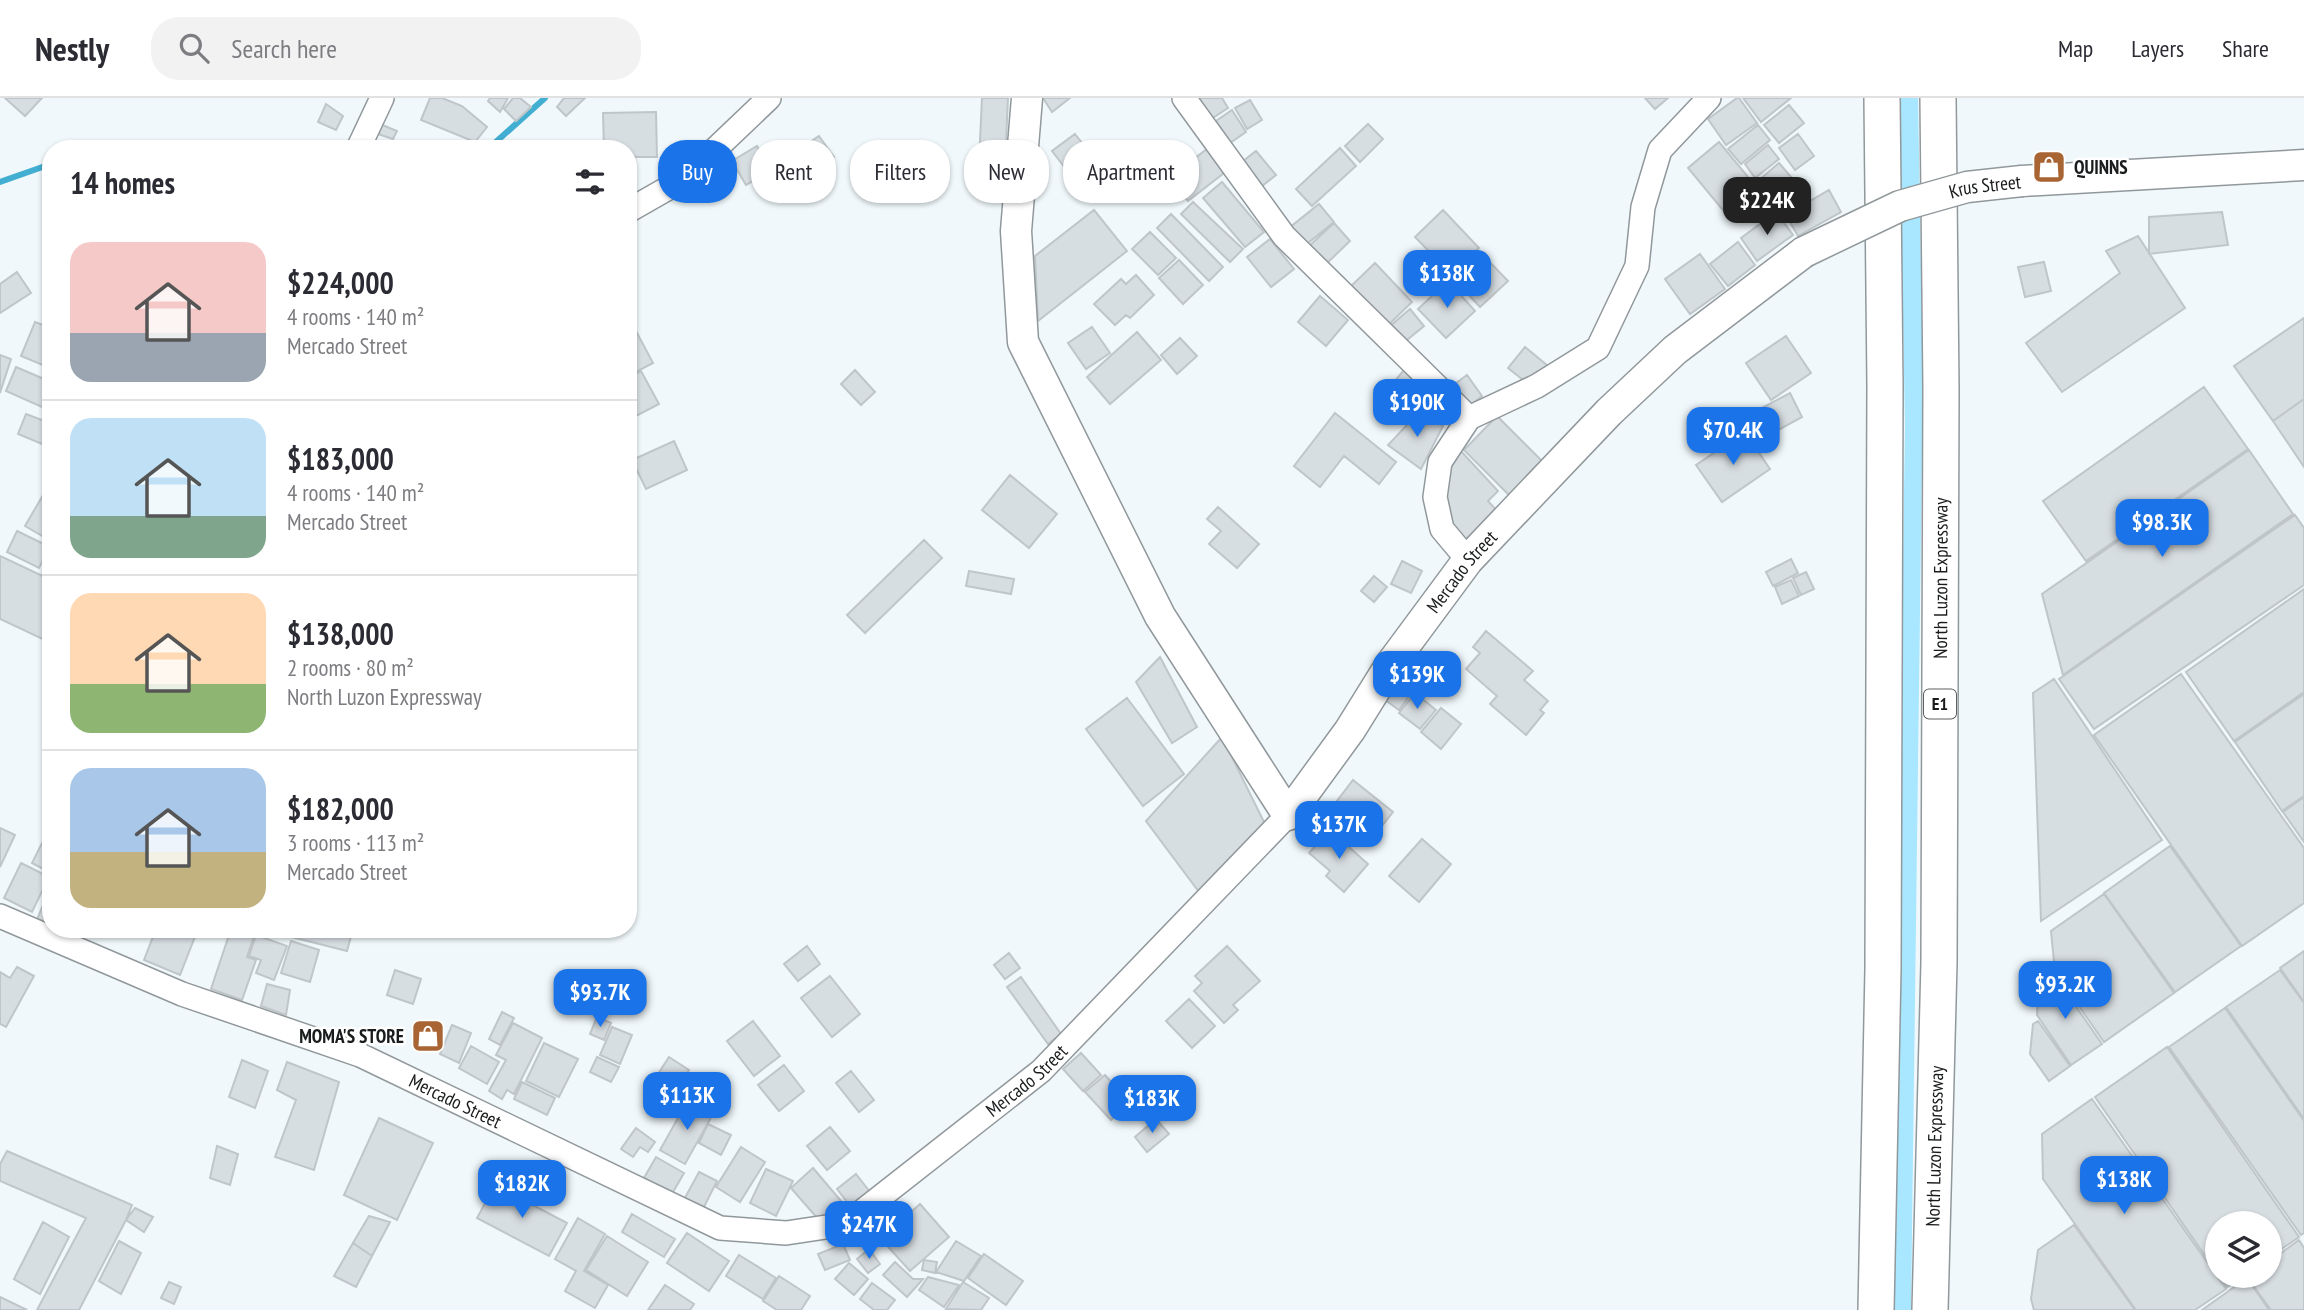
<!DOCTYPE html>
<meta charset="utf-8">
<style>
body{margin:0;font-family:"PT Sans Narrow",sans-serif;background:#f2f2f3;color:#2b2b33;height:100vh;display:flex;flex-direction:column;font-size:26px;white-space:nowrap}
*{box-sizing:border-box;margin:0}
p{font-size:23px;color:#7c7c81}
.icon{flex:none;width:38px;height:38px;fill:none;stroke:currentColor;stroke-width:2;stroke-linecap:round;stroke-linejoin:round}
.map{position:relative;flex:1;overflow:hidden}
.details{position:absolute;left:42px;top:42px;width:595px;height:798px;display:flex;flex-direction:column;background:#fff;border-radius:28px;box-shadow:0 2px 5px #0004}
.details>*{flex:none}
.guide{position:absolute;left:658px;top:42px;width:665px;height:63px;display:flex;gap:14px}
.tools{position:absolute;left:2205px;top:1113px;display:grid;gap:14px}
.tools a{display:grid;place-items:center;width:77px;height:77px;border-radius:50%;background:#fff;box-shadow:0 2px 5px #0004;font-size:35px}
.price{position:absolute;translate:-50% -60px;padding:0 16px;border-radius:14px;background:#1a73e8;color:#fff;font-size:23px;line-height:46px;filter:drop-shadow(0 2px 4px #0008)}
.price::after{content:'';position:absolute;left:50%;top:42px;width:21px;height:16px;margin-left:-10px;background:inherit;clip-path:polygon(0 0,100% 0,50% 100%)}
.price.selected{background:#222;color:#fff}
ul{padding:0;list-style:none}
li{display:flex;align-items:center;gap:21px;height:175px;padding:0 28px}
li+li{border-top:2px solid #e1e1e2}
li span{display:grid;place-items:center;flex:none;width:196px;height:140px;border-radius:21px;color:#555}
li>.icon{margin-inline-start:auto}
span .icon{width:84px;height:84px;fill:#fffc;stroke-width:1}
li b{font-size:30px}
h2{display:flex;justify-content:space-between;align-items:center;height:84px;padding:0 28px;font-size:30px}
.chip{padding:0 24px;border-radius:28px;background:#fff;box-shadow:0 2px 5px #0004;font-size:24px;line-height:63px}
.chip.selected{background:#1a73e8;color:#fff}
header{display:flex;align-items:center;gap:42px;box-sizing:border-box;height:98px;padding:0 35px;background:#fff;border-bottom:2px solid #e1e1e2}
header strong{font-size:33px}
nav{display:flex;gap:38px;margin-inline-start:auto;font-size:24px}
.search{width:490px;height:63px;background:#f2f2f3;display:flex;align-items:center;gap:18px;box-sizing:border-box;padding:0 24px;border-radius:28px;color:#7c7c81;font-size:26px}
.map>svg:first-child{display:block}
.green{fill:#a8e7ff}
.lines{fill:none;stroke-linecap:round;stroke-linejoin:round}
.stream{stroke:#42aed1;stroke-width:6}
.building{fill:#d7dee2;stroke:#bfc6c9;stroke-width:2}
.minor-casing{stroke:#91989b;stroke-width:26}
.major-casing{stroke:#91989b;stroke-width:33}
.highway-casing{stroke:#91989b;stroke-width:38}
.minor{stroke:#fff;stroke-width:23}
.major{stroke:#fff;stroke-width:30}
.highway{stroke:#fff;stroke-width:35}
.major-bridge-casing{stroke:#91989b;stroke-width:33;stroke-linecap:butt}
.major-bridge{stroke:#fff;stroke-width:30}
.labels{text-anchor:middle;stroke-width:5;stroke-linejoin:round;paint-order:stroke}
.shield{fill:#fff;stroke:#5e5f60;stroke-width:2}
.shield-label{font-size:18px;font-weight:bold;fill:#191b1c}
.poi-label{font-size:19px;font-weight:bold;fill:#191b1c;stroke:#fff;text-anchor:start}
.street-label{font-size:19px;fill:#191b1c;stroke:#fff}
</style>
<header>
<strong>Nestly</strong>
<div class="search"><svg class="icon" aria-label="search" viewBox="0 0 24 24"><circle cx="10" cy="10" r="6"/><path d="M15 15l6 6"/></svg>Search here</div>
<nav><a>Map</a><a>Layers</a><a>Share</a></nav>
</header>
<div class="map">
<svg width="2304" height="1212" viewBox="0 0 2304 1212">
<rect width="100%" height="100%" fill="#f0f8fb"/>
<!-- green -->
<path class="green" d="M1899,0H1918L1923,279L1911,1212H1892L1905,328Z"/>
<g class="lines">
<!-- stream -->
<path class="stream" d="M488,51L545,0
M0,84L51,66"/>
</g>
<!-- building -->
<path class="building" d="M5,0H42L25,18Z
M430,0H442L462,8L487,29L475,44L421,22Z
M490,0H508L500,14L488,3Z
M513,0H520L531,9L516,23L504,11Z
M564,0H585L566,18L557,9Z
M982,0H1008L1004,88L978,86Z
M1043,0H1070L1052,14Z
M1198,0H1222L1228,10L1211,21Z
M1645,0H1668L1655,11Z
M1737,0H1739L1757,25L1726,47L1708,21Z
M1743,0H1791L1761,24Z
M1250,2L1262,22L1247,31L1235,10Z
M326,6L343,18L336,32L318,24Z
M1789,7L1804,25L1779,45L1764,27Z
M1232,12L1246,34L1230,45L1216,23Z
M656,14L657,59H628V51H604L603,15Z
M380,26L397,33L393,41L378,36Z
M1368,26L1383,41L1360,64L1345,48Z
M1758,27L1770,42L1741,66L1728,51Z
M1075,36L1099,66L1076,84L1052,53Z
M1798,36L1814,58L1795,72L1779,50Z
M819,38L834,59L797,85L781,64Z
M1719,44L1763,97L1732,123L1688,70Z
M1768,47L1779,61L1755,80L1745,66Z
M757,48L771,72L746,87L732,63Z
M1211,48L1229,71L1188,103L1170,79Z
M1340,50L1356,68L1312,108L1296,91Z
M1256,53L1276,77L1262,88L1242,64Z
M1779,65L1791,79L1771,96L1759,82Z
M1222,84L1264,134L1245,149L1203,100Z
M1829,92L1841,114L1798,138L1786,117Z
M1193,104L1243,151L1230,164L1181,116Z
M1319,106L1334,124L1303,149L1289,130Z
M1094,112L1127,153L1038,223L1035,158Z
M1443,112L1479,150L1451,176L1415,139Z
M2222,114L2228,147L2149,156V119Z
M1171,116L1223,169L1209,183L1157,130Z
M1779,118L1793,137L1757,163L1741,140L1768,120L1770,123Z
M1334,125L1350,143L1324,168L1307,150Z
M1150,134L1176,160L1158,177L1132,151Z
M2138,138L2185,210L2062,294L2026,245L2120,175L2106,153Z
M1270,141L1294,171L1271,189L1247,159Z
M1738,144L1755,167L1728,188L1710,166Z
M1480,154L1508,183L1480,209L1453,180Z
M1700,156L1725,191L1690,216L1665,181Z
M1179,162L1203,187L1183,206L1159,180Z
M2044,164L2051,193L2025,199L2018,169Z
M1375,165L1412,204L1384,231L1346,193Z
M17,174L31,195L0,215V186Z
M1136,177L1154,197L1130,220L1126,217L1115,227L1094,206L1121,181L1126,186Z
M1448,183L1475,213L1446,240L1418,211Z
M1320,198L1348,222L1326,248L1298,224Z
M1410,211L1424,228L1402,246L1389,229Z
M2304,220V301L2273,323L2234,268Z
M35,224L51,230L50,270L21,258Z
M1092,229L1110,255L1086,271L1068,245Z
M636,233L653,265L634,275L628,264V237Z
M1137,234L1161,262L1110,306L1087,279Z
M1786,238L1811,275L1771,302L1746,265Z
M1180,240L1197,258L1177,276L1161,257Z
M1525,249L1548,268L1532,289L1508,270Z
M0,257L11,261L0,295Z
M16,269L51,284V313L6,293Z
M855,272L875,294L861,307L841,286Z
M1404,272L1431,294L1415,313L1388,291Z
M641,273L659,306L628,322V280Z
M1467,277L1482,298L1469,308L1447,292Z
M2204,289L2248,351L2086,463L2043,403Z
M1790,295L1802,319L1771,336L1758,312Z
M2304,301V369L2273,323Z
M1421,312L1443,328L1421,371L1388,347Z
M1335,315L1396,364L1379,386L1344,358L1320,389L1294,368Z
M26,316L50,325L42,346L18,336Z
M1497,318L1545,366L1512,400L1464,352Z
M1745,334L1770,371L1722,404L1696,367Z
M674,343L687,372L646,391L632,362Z
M1459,351L1498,393L1488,403L1501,417L1469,447L1453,430L1444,406L1449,361Z
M2249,352L2293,416L2063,577L2042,496Z
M1010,377L1057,416L1029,450L982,412Z
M46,392L51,395V443L25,428Z
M1218,409L1259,446L1237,470L1209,446L1221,433L1207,421Z
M2295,417L2304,430V487L2094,631L2059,581Z
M17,433L50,449L39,470L7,454Z
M924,442L942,460L865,535L847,517Z
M0,458L51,482V545L0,521Z
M1791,461L1798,475L1773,488L1766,474Z
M1402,463L1422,473L1411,495L1391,486Z
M969,473L1014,481L1011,496L966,488Z
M1806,474L1814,491L1801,497L1793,480Z
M1374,478L1387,489L1374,504L1361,493Z
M1791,482L1799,498L1782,506L1775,489Z
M2304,491V594L2234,643L2186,574Z
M1486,533L1533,573L1524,582L1548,603L1540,612L1544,615L1526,637L1490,606L1497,598L1466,571L1480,555L1473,549Z
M1160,559L1197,629L1172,645L1136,584Z
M2181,576L2304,750V805L2242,848L2094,637Z
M1400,579L1415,590L1399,612L1384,601Z
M2054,581L2162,742L2041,823L2033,595Z
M1415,595L1436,612L1420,631L1399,615Z
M2304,596V698L2282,713L2235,644Z
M1127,600L1184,676L1143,708L1086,631Z
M1441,610L1461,626L1441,651L1421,634Z
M1222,639L1265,726L1199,794L1146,723Z
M1353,682L1393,714L1370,743L1330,712Z
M2304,699V744L2283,714Z
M0,730L15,737L0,769Z
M1330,732L1368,766L1344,794L1326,778L1330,773L1309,755Z
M45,739L51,742V775L32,765Z
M1422,741L1451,766L1419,804L1389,778Z
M2170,748L2241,848L2175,894L2104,795Z
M21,765L49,779L32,814L4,800Z
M48,795L51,797V830L36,824Z
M2104,796L2174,895L2104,944L2055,874L2051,833Z
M156,831H198L180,877L144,862Z
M231,831L254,838L247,859L256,862L242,902L211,891Z
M260,831H353L347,853Z
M256,837L287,848L274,882L256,875L261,862L249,858Z
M291,843L319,852L310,884L281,875Z
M807,848L820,866L798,883L784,866Z
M1227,848L1260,883L1233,907L1238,912L1224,925L1194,893L1202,885L1195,878Z
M2304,853V904L2280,870Z
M1009,855L1020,870L1005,881L994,867Z
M17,869L34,878L6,929L0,926V874L10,880Z
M395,872L421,881L413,906L387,897Z
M2280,872L2304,905V1021L2226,909Z
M2054,877L2102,946L2071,967L2037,917L2039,882Z
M830,878L860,916L832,939L801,900Z
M1021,879L1061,936L1048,946L1007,889Z
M267,886L290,892L286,917L261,908Z
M1189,901L1215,928L1192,950L1166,923Z
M2225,910L2304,1023V1135L2301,1137L2169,949Z
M502,914L514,920L500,947L489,941Z
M597,919L611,925L604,942L590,936Z
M753,923L780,958L754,978L727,943Z
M2038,923L2070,968L2049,983L2030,956L2033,926Z
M513,925L542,940L514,996L507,992L502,1001L489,993L506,962L496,957Z
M452,927L471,935L459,965L440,956Z
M612,929L632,937L620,966L600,957Z
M544,945L578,961L559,999L526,983Z
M471,948L499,964L487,986L459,970Z
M2167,949L2299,1139L2270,1159V1125H2217V1175L2095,999Z
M1081,955L1101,977L1083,993L1063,971Z
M597,959L619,969L611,984L590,974Z
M669,959L689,972L670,999L651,987Z
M242,962L268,973L255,1010L229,999Z
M287,964L339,984L314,1072L275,1059L296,1002L277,992Z
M784,967L804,993L779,1013L758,987Z
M851,973L874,1002L859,1014L836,985Z
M687,977L698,984L678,1018L656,1005L661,997L671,1003Z
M1105,977L1130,1005L1111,1022L1085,994Z
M522,984L555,1000L547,1017L514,1001Z
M2092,1001L2226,1191L2195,1212H2136L2043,1081L2042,1036Z
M688,1002L713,1016L685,1066L660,1052Z
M379,1020L433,1045L397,1122L344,1097Z
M1156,1021L1169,1036L1147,1054L1135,1039Z
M708,1026L731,1037L721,1057L699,1045Z
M830,1029L850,1053L827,1072L807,1048Z
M636,1030L655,1044L648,1054L640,1049L633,1059L621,1051Z
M217,1048L238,1056L230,1087L210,1080Z
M741,1049L765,1064L740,1104L716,1089Z
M7,1053L132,1107L126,1122L79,1212H37L86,1120L0,1083V1066Z
M656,1059L684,1075L672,1096L644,1080Z
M813,1070L847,1110L825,1129L791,1090Z
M766,1071L793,1083L776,1118L750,1105Z
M699,1074L717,1083L700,1117L681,1107Z
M856,1076L874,1099L855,1114L837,1091Z
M495,1087L567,1125L549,1158L477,1120Z
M920,1106L949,1139L910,1173L881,1141Z
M135,1110L153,1119L144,1134L126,1122Z
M632,1116L675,1141L664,1159L622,1134Z
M369,1118L390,1124L372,1158L353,1145Z
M578,1120L605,1136L584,1173L608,1187L595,1210L565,1193L576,1173L555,1161Z
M43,1124L69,1139L40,1196L14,1181Z
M2074,1127L2135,1212H2034L2031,1201L2038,1152Z
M687,1135L729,1163L709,1193L667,1165Z
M607,1138L648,1164L627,1198L586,1172Z
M2299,1142L2304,1150V1212H2271L2247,1179L2270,1178V1163Z
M119,1143L141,1155L121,1196L99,1183Z
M956,1143L981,1158L964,1183L936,1174Z
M353,1145L372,1158L356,1189L334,1178Z
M843,1146L850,1162L825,1172L818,1156Z
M869,1151L880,1166L868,1175L857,1161Z
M984,1156L1023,1183L1006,1207L968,1180Z
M739,1157L776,1180L763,1201L726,1178Z
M924,1162L937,1164L935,1175L922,1172Z
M895,1164L913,1181H923L907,1199L883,1177Z
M849,1165L868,1181L854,1197L835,1181Z
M779,1178L810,1198L801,1212H777L763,1203Z
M2219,1178H2243L2227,1189Z
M928,1179L959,1187L944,1209L919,1192Z
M2247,1180L2269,1212H2202Z
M169,1184L181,1189L174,1206L161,1200Z
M963,1184L989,1200L981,1212L946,1211Z
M872,1185L895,1202L887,1212H874L860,1201Z
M665,1187L694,1206L690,1212H648Z
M0,1199L27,1212H0Z"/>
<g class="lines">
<defs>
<g id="minor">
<path d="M1184,0L1284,138L1469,320"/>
<path d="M358,51L382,0"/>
<path d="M628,113L684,81L769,0"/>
<path d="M1468,462L1442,431L1435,399L1440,364L1469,320L1537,288L1598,250L1637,168L1643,109L1660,52L1709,0"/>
<path id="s1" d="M0,818L182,896L360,957L720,1130L786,1135L846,1126L1041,973L1288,717"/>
</g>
<g id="major">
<path id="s2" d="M1027,0L1016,133L1023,244L1160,518L1288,717L1350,632L1391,566L1468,462L1609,314L1675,252L1804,154"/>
<path d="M2022,83L2304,67"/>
</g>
<g id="highway">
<path d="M1876,1212L1883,871L1885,288L1882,0"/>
<path id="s3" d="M1930,1212L1939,865L1941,291L1938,0"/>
</g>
</defs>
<!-- minor casing -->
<use href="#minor" class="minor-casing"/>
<!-- major casing -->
<use href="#major" class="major-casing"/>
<!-- highway casing -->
<use href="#highway" class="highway-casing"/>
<!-- minor -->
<use href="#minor" class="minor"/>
<!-- major -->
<use href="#major" class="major"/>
<!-- highway -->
<use href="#highway" class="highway"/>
<defs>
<g id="major-bridge">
<path id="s4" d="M1804,154L1900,108L1967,89L2022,83"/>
</g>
</defs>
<!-- major-bridge casing -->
<use href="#major-bridge" class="major-bridge-casing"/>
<!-- major-bridge -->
<use href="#major-bridge" class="major-bridge"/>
</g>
<!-- icons -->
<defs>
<symbol id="shop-square" viewBox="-11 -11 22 22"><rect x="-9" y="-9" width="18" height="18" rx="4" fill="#a86533" stroke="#fff"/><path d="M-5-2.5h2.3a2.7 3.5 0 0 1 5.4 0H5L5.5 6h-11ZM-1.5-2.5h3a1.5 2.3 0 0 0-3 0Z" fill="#fff"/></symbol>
</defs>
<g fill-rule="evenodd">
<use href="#shop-square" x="2030" y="50" width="38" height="38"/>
<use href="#shop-square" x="409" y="919" width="38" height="38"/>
</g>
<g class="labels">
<!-- shield labels -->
<rect class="shield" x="1924" y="591.5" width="32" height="29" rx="5"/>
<g class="shield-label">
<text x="1940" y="612">E1</text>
</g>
<!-- poi labels -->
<g class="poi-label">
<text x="2074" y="76">QUINNS</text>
<text x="404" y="945" text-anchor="end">MOMA'S STORE</text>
</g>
<!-- street labels -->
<g class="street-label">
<text dy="7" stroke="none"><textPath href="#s4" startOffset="194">Krus Street</textPath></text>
<text dy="7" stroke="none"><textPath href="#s2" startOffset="1087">Mercado Street</textPath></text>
<text dy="7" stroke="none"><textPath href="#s3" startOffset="732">North Luzon Expressway</textPath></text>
<text dy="7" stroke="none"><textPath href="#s1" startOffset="1143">Mercado Street</textPath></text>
<text dy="7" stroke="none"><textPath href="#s1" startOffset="492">Mercado Street</textPath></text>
<text dy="7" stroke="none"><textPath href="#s3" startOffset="164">North Luzon Expressway</textPath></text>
</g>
</g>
</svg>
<div class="tools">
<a><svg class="icon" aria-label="layers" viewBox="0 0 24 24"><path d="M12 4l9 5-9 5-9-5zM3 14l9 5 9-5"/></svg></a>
</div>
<b class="price selected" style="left:1767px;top:139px">$224K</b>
<b class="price" style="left:1447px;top:212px">$138K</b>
<b class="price" style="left:1417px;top:341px">$190K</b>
<b class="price" style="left:1733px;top:369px">$70.4K</b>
<b class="price" style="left:2162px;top:461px">$98.3K</b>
<b class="price" style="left:1417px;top:613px">$139K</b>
<b class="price" style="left:1339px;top:763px">$137K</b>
<b class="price" style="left:2065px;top:923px">$93.2K</b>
<b class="price" style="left:600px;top:931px">$93.7K</b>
<b class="price" style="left:687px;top:1034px">$113K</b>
<b class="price" style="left:1152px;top:1037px">$183K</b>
<b class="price" style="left:2124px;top:1118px">$138K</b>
<b class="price" style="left:522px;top:1122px">$182K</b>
<b class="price" style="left:869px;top:1163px">$247K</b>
<div class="guide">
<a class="chip selected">Buy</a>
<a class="chip">Rent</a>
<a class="chip">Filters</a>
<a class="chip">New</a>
<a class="chip">Apartment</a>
</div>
<section class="details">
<h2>14 homes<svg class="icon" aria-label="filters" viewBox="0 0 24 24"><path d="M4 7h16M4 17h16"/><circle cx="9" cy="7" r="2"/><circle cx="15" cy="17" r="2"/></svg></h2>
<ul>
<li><span style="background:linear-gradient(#f6c9c9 65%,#9aa5b1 0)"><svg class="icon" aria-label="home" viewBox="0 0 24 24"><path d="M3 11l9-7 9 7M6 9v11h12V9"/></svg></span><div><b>$224,000</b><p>4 rooms · 140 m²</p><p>Mercado Street</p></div></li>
<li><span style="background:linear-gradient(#bfe0f5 70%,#7fa58c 0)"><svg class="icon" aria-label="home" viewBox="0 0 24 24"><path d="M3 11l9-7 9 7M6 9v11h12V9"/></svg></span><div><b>$183,000</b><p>4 rooms · 140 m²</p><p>Mercado Street</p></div></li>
<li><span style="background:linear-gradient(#ffd9b3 65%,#8fb573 0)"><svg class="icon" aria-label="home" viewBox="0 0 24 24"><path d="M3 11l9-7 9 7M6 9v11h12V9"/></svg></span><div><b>$138,000</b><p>2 rooms · 80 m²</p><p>North Luzon Expressway</p></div></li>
<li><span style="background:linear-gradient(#a9c7e8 60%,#c2b280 0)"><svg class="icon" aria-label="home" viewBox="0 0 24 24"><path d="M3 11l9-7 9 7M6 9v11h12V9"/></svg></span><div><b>$182,000</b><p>3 rooms · 113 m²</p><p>Mercado Street</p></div></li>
</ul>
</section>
</div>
